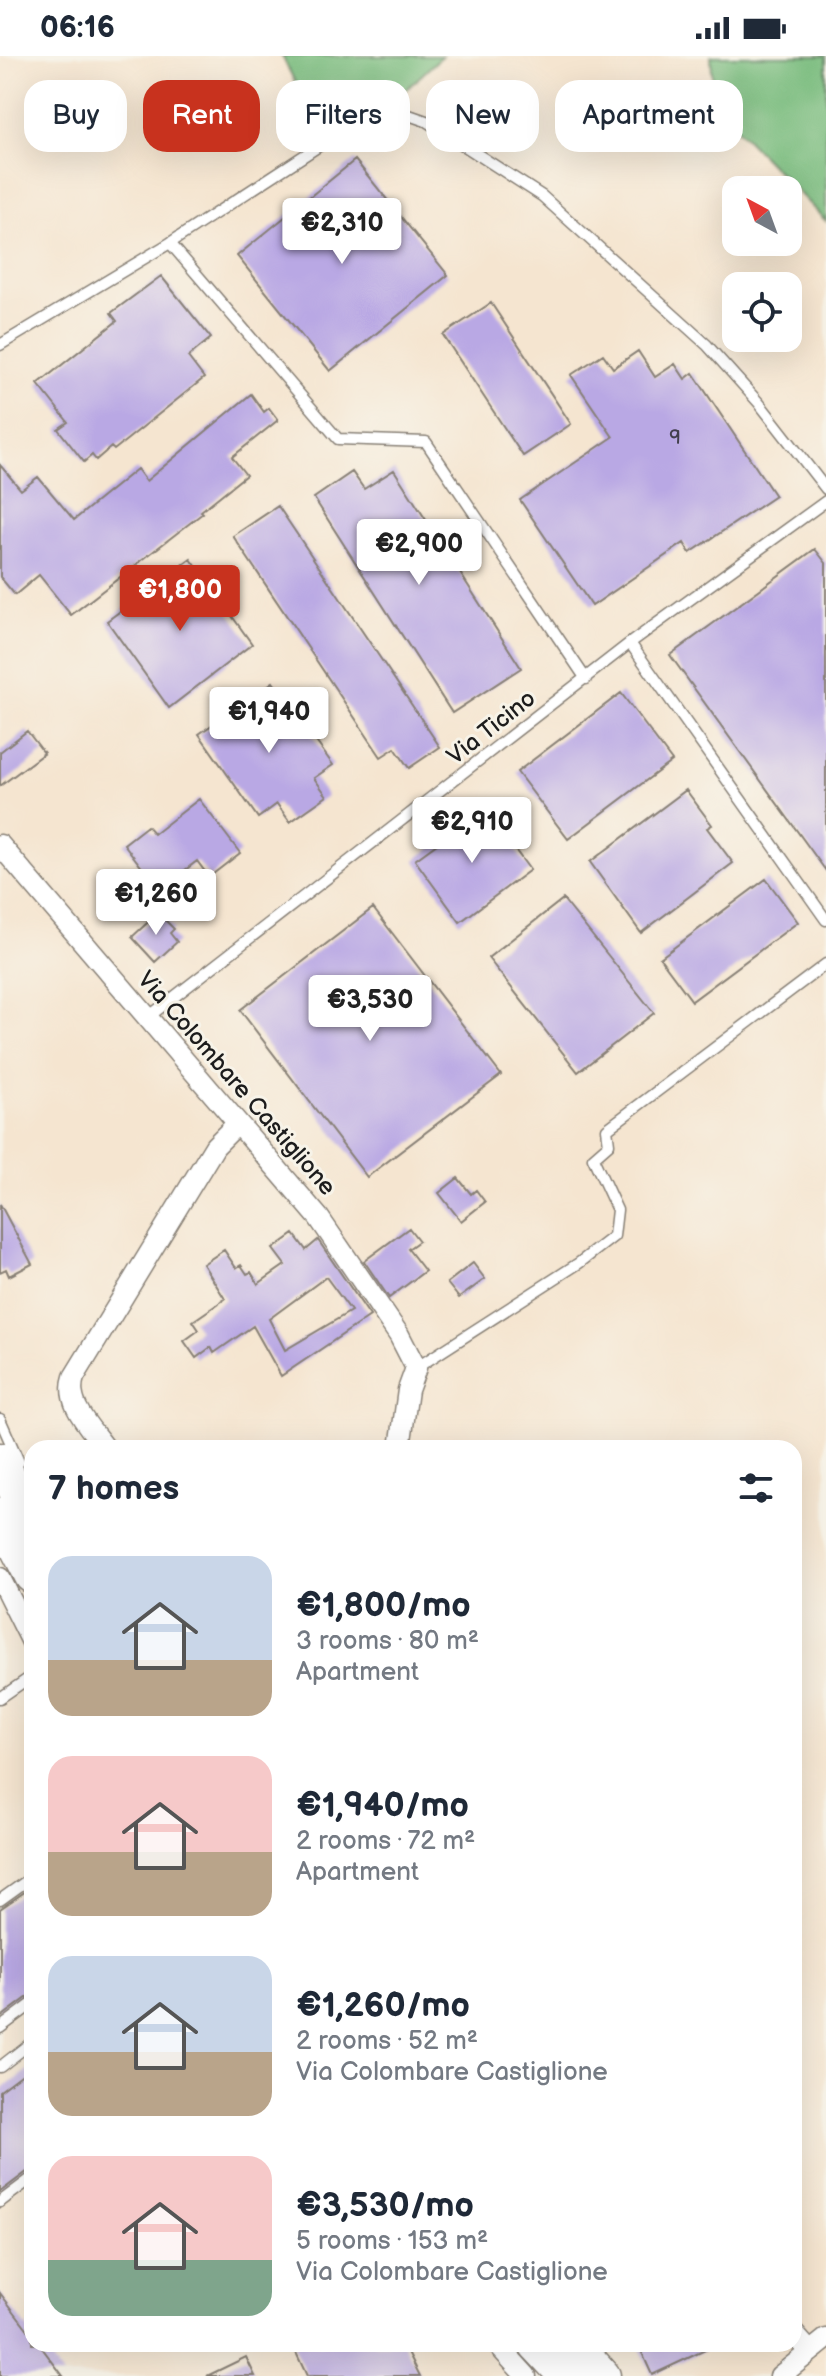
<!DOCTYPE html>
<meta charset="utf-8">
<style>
body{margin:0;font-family:"Balsamiq Sans",sans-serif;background:#f2f2f3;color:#1f2937;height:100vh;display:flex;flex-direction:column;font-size:30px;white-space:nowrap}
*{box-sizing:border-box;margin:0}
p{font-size:26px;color:#747a83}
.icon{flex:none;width:44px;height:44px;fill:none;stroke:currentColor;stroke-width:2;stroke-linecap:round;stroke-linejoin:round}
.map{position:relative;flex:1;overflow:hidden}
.sheet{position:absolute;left:24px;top:1384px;width:778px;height:912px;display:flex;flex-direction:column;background:#fff;border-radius:24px;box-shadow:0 8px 32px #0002}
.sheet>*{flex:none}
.top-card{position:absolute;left:24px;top:24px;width:778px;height:72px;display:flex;gap:16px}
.needle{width:52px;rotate:319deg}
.fabs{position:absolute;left:722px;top:120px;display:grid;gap:16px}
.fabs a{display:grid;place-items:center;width:80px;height:80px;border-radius:16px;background:#fff;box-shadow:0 8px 32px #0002;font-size:40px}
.price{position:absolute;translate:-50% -68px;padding:0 18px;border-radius:8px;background:#fff;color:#222;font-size:26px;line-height:52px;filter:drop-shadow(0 2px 4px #0008)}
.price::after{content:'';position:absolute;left:50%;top:48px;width:24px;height:18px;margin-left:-12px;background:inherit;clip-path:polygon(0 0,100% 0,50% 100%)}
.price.current{background:#c8321e;color:#fff}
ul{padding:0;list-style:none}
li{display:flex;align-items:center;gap:24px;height:200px;padding:0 24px}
li span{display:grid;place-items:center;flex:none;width:224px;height:160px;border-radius:24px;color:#555}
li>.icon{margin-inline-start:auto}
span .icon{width:96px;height:96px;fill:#fffc;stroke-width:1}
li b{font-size:34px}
h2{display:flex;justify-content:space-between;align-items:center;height:96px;padding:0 24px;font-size:34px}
.chip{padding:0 28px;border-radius:24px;background:#fff;box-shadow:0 8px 32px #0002;font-size:28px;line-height:72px}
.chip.current{background:#c8321e;color:#fff}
.status{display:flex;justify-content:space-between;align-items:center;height:56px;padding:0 40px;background:#fff;direction:ltr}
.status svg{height:22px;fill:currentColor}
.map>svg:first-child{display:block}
.forest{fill:#79bc7e;stroke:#4a6c4d;stroke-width:2}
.building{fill:#b9a8e4;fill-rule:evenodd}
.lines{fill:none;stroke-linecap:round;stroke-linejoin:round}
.service-casing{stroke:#888076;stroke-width:13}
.minor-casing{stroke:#888076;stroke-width:23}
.trunk-casing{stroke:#888076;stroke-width:37}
.service{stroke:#fff;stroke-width:10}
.minor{stroke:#fff;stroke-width:20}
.trunk{stroke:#fff;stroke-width:34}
.labels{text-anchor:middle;stroke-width:6;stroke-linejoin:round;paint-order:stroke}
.number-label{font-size:20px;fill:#433f4e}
.street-label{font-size:24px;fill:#1c1c1c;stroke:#f7f3e8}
</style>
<div class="status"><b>06:16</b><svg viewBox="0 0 49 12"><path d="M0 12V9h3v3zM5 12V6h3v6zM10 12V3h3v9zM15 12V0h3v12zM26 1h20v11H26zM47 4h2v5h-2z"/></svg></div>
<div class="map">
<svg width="826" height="2320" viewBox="0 0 826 2320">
<rect width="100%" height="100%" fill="#f7f3e8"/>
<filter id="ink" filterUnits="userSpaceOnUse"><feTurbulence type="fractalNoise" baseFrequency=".0125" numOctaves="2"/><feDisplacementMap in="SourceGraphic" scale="16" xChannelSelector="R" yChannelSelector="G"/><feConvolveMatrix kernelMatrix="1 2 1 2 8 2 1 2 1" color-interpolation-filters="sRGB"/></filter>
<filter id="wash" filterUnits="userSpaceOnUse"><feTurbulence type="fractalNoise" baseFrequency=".006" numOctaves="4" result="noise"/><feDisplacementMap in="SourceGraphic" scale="32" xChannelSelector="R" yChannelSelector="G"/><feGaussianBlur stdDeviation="1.8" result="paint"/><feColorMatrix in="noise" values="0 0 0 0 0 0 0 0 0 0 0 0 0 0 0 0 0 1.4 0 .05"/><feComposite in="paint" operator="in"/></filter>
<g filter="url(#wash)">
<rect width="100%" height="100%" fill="#f5e5d0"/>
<!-- forest -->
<path class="forest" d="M282,0H442L397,42L320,76Z
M711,0H826V165L714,50Z"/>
<g id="blocks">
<!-- building -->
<path class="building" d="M355,104L448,219L330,315L237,200Z
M161,220L211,282L188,301L204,322L114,394L111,391L96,404L92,399L84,406L58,373L68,366L38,328L117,265L111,257Z
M491,247L571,368L523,400L443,279Z
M638,295L655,321L675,308L685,323L693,317L775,440L690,497L684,487L592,550L520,444L613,381L571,319L603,298L613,312Z
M251,338L264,356L269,352L278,364L232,401L246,419L201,455L203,457L71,559L39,519L15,539L0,521V409L21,434L38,421L74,464L137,413L146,425Z
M394,414L521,612L452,657L314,442L352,416L364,433Z
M278,450L440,691L409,712L395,692L381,701L233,480Z
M815,493L826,507V815L670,599Z
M191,503L252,588L169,652L107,565Z
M273,626L333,709L314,722L327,740L290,766L277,748L258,762L199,678Z
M621,637L672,705L568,783L517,716Z
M27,675L44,697L0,730V696Z
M686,734L712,769L707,772L733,807L641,877L590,806Z
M199,743L240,797L209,821L197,805L159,834L124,788L147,770L154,778Z
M485,753L530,814L460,866L415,804Z
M766,823L798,866L692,945L660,902Z
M563,843L654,957L578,1016L488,902Z
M373,852L501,1019L367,1121L240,954Z
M158,857L174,873L170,877L177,886L155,906L132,881Z
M458,1122L471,1138L476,1134L485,1146L461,1165L439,1137Z
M0,1148L32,1208L9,1220L6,1213L0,1216Z
M409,1172L419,1185L408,1193L425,1215L389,1242L364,1205Z
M294,1178L306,1194L318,1184L370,1260L281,1320L253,1270L214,1297L211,1291L196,1302L184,1285L199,1274L193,1265L225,1243L203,1208L224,1194L236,1212L241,1209L247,1218L251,1216L258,1228L285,1209L273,1193ZM326,1221L351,1255L285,1294L269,1263Z
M473,1207L485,1223L459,1242L447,1227Z
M32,1831V1938L0,1962V1853Z
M32,2011V2112L0,2136V2035Z
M0,2237L32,2279V2288H39L63,2320H0Z
M292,2288H404L420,2320H307Z
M638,2288H718L652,2319Z
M246,2301L255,2320H207Z"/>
</g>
</g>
<g filter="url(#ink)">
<use href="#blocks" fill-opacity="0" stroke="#888076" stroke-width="2"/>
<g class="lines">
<defs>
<path id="service" d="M170,187L338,383L426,386L586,623
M0,289L170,187L325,86L388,61L406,58L426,65L542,140L707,289L759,347L826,433
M630,587L826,864
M147,962L630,587L826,445
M416,1312L579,1207L614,1180L617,1154L593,1102L609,1088L607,1073L826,908
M0,1363L19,1406
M0,1642L32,1620
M0,1844L32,1821
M0,1972L32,1948
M0,2011L32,1986
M0,2146L32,2122"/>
<path id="minor" d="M0,789L319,1162L399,1279L416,1312L408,1334L400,1392
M105,1392C90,1371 65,1348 74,1321L215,1090L237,1068
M0,1522L32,1586
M794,2278L810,2296
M497,2288L526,2320
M780,2320L826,2283"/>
<path id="trunk" d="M0,1404L32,1466
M0,1459L32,1520
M536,2288L566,2320
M574,2288L603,2320"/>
</defs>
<!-- service casing -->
<use href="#service" class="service-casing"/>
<!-- minor casing -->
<use href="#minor" class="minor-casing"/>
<!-- trunk casing -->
<use href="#trunk" class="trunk-casing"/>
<!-- service -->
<use href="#service" class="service"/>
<!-- minor -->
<use href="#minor" class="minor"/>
<!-- trunk -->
<use href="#trunk" class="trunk"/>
</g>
</g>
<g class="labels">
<!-- number labels -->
<g class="number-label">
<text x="675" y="388">9</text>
</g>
<!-- street labels -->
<g class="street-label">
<text transform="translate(491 671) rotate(-38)" y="8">Via Ticino</text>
<text transform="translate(237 1027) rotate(49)" y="8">Via Colombare Castiglione</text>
</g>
</g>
</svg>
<div class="fabs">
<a><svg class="needle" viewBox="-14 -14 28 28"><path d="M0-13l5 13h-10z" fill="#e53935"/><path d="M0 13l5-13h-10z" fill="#747a83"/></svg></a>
<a><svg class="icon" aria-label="locate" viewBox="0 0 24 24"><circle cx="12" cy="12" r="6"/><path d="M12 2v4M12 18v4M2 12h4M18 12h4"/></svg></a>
</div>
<b class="price" style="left:342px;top:210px">€2,310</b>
<b class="price" style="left:419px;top:531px">€2,900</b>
<b class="price current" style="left:180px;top:577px">€1,800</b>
<b class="price" style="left:269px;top:699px">€1,940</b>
<b class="price" style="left:472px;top:809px">€2,910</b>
<b class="price" style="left:156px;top:881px">€1,260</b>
<b class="price" style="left:370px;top:987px">€3,530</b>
<div class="top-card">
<a class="chip">Buy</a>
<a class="chip current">Rent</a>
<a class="chip">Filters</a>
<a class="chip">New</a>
<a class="chip">Apartment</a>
</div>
<section class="sheet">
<h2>7 homes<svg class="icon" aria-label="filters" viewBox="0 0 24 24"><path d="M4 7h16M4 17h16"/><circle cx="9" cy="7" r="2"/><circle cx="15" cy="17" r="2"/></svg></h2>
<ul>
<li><span style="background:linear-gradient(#c9d6e8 65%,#b9a48a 0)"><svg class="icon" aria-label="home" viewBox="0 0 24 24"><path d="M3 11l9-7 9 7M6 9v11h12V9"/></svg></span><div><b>€1,800/mo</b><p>3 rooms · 80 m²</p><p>Apartment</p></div></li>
<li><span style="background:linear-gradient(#f6c9c9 60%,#b9a48a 0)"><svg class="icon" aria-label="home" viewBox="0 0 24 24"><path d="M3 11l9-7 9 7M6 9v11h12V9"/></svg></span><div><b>€1,940/mo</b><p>2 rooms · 72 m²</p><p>Apartment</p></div></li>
<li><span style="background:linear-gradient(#c9d6e8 60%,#b9a48a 0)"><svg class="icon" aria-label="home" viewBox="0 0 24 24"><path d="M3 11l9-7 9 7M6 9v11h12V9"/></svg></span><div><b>€1,260/mo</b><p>2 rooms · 52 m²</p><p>Via Colombare Castiglione</p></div></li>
<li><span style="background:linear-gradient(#f6c9c9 65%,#7fa58c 0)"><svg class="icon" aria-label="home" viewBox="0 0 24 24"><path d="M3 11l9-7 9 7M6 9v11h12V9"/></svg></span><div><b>€3,530/mo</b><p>5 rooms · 153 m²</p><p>Via Colombare Castiglione</p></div></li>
</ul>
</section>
</div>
